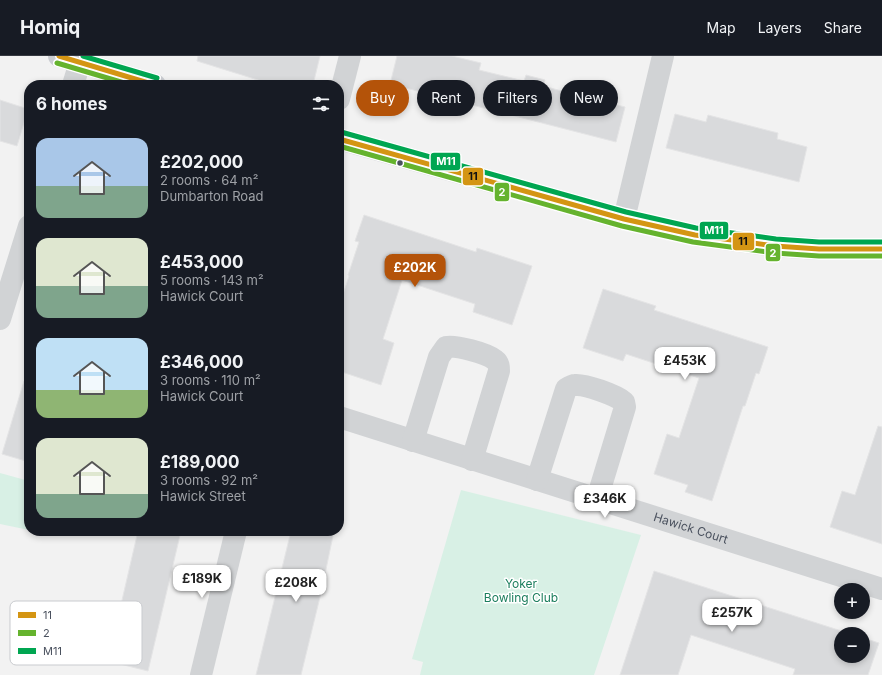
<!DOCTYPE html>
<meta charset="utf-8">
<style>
body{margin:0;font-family:Inter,sans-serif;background:#20242c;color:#f1f3f6;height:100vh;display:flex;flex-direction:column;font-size:15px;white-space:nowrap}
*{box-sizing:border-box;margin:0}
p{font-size:13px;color:#9ea1a6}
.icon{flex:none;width:22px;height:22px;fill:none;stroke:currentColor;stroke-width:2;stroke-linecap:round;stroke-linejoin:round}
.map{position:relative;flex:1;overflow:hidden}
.panel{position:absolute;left:24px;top:24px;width:320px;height:456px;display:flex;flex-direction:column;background:#171b24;border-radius:16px;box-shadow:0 2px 6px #0003}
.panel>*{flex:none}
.hud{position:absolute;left:356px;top:24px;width:380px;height:36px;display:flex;gap:8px}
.tools{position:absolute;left:834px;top:527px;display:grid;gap:8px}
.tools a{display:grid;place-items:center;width:36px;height:36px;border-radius:50%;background:#171b24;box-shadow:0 2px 6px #0003;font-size:20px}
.price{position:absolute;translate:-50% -34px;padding:0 9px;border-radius:8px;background:#fff;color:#222;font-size:13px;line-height:26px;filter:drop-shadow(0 1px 2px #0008)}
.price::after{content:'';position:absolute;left:50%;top:24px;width:12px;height:9px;margin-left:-6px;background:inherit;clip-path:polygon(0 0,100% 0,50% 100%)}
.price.active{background:#b45309;color:#fff}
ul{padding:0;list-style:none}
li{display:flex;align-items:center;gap:12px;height:100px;padding:0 12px}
li span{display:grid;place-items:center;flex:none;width:112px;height:80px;border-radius:12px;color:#555}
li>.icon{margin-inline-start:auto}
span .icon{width:48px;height:48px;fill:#fffc;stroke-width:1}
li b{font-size:17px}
h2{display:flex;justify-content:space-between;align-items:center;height:48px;padding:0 12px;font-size:17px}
.tag{padding:0 14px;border-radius:18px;background:#171b24;box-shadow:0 2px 6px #0003;font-size:14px;line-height:36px}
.tag.active{background:#b45309;color:#fff}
header{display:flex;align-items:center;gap:24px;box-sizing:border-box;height:56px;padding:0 20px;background:#171b24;border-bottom:1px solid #363941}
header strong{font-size:19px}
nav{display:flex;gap:22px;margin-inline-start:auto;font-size:14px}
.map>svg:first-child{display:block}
.green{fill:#d8f0e5}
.building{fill:#d9dadc;stroke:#e4e4e5}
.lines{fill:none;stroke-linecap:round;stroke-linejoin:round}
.minor{stroke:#d1d3d5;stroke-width:22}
.major{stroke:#cbcdd2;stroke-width:22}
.bus-1-casing{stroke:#fff;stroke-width:8}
.bus-2-casing{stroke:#fff;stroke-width:8}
.bus-3-casing{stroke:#fff;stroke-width:8}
.bus-1{stroke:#d49513;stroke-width:5}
.bus-2{stroke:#65b32e;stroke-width:5}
.bus-3{stroke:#00a651;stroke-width:5}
.bus-dot{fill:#4a515e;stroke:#fff;stroke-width:1.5}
.labels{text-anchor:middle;stroke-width:3;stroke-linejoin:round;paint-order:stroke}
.street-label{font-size:12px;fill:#4a515e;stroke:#fff}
.park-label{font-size:12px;fill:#1b7e5d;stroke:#fff}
.key{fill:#fff;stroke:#c9cbcf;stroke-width:1}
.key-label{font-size:11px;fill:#4a515e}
.line-badge{stroke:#fff;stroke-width:1.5}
.badge-label{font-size:11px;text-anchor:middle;font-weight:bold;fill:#fff}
.pale-badge-label{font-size:11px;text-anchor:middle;font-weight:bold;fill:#111}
</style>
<header>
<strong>Homiq</strong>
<nav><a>Map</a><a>Layers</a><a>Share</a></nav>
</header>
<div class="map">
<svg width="882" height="619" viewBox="0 0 882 619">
<rect width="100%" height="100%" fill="#f2f2f2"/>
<!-- green -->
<path class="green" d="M0,417L29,425V474L0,468Z
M461,434L641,479L594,619H420L423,606L412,603Z"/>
<!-- building -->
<path class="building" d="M198,0H320L313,29H274L197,5Z
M397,0H452L481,7L479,14L524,25L526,19L545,24L543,30L588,42L590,35L609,40L608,47L625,51L616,86L390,28Z
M0,44L28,53L17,90L0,85Z
M675,58L706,66L708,59L778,77L777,83L807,91L799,126L666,92Z
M364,159L476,196L477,192L532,210L512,269L473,256L475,248L402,224L383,283L394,287L381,329L339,315V251L349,220L348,219L359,186L355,185Z
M603,233L656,250L654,254L768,291L759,318L756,317L745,350H743L712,445L685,436L688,429L654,418L667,378L679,382L699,322L626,298L623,305L583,292Z
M24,325L29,326V406L2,398Z
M878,370L882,371V488L830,471L842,435L855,439Z
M138,475H181L148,615L108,605Z
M291,475H334L321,537L301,619H256Z
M654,515L851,578H841V600H863V582L879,587L868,619H793L795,613L691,579L678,619H620Z"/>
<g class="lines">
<!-- minor -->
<g class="minor">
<path d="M73,29L82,0"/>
<path d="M339,43L350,0"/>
<path d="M624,163L663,0"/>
<path d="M0,263L29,170"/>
<path id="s1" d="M339,361L882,533"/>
<path d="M413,385L439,301L446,291C455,289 487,297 495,304C499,307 499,311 499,315L472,404"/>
<path d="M537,424L566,333C569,331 572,329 575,329C585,328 616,339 624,346L625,351L597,443"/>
<path d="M201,619L236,475"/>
</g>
<!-- major -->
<path class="major" d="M59,0L155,29
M339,83L624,163L695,179L775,190L819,193H882"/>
<defs>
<path id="bus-1" d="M59,0L155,29
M339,83L624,163L695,179L775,190L819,193H882"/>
<path id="bus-2" d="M57,7L131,29
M339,90L622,170L693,186L775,197L819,200H882"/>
<path id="bus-3" d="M83,0L157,22
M341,76L626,156L696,172L776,183L819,186H882"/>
</defs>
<!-- bus-1 casing -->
<use href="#bus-1" class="bus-1-casing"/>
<!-- bus-2 casing -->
<use href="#bus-2" class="bus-2-casing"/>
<!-- bus-3 casing -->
<use href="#bus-3" class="bus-3-casing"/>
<!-- bus-1 -->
<use href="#bus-1" class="bus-1"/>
<!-- bus-2 -->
<use href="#bus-2" class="bus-2"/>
<!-- bus-3 -->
<use href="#bus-3" class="bus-3"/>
</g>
<!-- markers -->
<circle class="bus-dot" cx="400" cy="107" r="3.5"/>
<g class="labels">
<!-- street labels -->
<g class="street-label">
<text dy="4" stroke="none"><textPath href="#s1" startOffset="369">Hawick Court</textPath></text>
</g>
<!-- park labels -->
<g class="park-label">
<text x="521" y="532">Yoker<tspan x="521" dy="14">Bowling Club</tspan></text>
</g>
</g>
<!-- legend -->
<rect x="10" y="545" width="132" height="64" rx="6" class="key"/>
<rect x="18" y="556" width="18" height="6" fill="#d49513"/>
<rect x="18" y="574" width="18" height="6" fill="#65b32e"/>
<rect x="18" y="592" width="18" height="6" fill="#00a651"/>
<g class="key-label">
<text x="43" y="563">11</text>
<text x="43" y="581">2</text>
<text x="43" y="599">M11</text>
</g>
<g class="line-badge">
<rect x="430" y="96" width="31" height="19" rx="4" fill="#00a651"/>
<rect x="462" y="111" width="22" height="19" rx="4" fill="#d49513"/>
<rect x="494" y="126" width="16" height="20" rx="4" fill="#65b32e"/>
<rect x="699" y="165" width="30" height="19" rx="4" fill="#00a651"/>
<rect x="732" y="176" width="23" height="19" rx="4" fill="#d49513"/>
<rect x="765" y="187" width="16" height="19" rx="4" fill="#65b32e"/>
</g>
<g class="badge-label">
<text x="446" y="109">M11</text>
<text x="502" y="140">2</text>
<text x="714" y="178">M11</text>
<text x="773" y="201">2</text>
</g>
<g class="pale-badge-label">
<text x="473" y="124">11</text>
<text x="743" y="189">11</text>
</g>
</svg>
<div class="tools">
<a>+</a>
<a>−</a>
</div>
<b class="price active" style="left:415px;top:232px">£202K</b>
<b class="price" style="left:685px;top:325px">£453K</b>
<b class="price" style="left:605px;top:463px">£346K</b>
<b class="price" style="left:202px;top:543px">£189K</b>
<b class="price" style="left:296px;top:547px">£208K</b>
<b class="price" style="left:732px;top:577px">£257K</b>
<div class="hud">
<a class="tag active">Buy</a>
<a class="tag">Rent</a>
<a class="tag">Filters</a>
<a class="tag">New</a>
</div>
<section class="panel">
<h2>6 homes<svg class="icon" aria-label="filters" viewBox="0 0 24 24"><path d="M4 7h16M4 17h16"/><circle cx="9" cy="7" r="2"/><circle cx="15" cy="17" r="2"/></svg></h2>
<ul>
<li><span style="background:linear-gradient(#a9c7e8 60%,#7fa58c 0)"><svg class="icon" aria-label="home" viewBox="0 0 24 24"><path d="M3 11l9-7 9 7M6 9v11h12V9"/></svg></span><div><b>£202,000</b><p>2 rooms · 64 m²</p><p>Dumbarton Road</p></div></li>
<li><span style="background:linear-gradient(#dfe7d0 60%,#7fa58c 0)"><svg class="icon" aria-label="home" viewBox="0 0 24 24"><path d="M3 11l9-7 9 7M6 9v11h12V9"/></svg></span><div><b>£453,000</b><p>5 rooms · 143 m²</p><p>Hawick Court</p></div></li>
<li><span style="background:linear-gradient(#bfe0f5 65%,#8fb573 0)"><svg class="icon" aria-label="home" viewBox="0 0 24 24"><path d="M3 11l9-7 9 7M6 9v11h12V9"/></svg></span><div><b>£346,000</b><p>3 rooms · 110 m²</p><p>Hawick Court</p></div></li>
<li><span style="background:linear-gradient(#dfe7d0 70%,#7fa58c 0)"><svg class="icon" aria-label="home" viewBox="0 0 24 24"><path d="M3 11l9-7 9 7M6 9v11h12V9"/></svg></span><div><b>£189,000</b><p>3 rooms · 92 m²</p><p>Hawick Street</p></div></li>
</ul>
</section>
</div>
